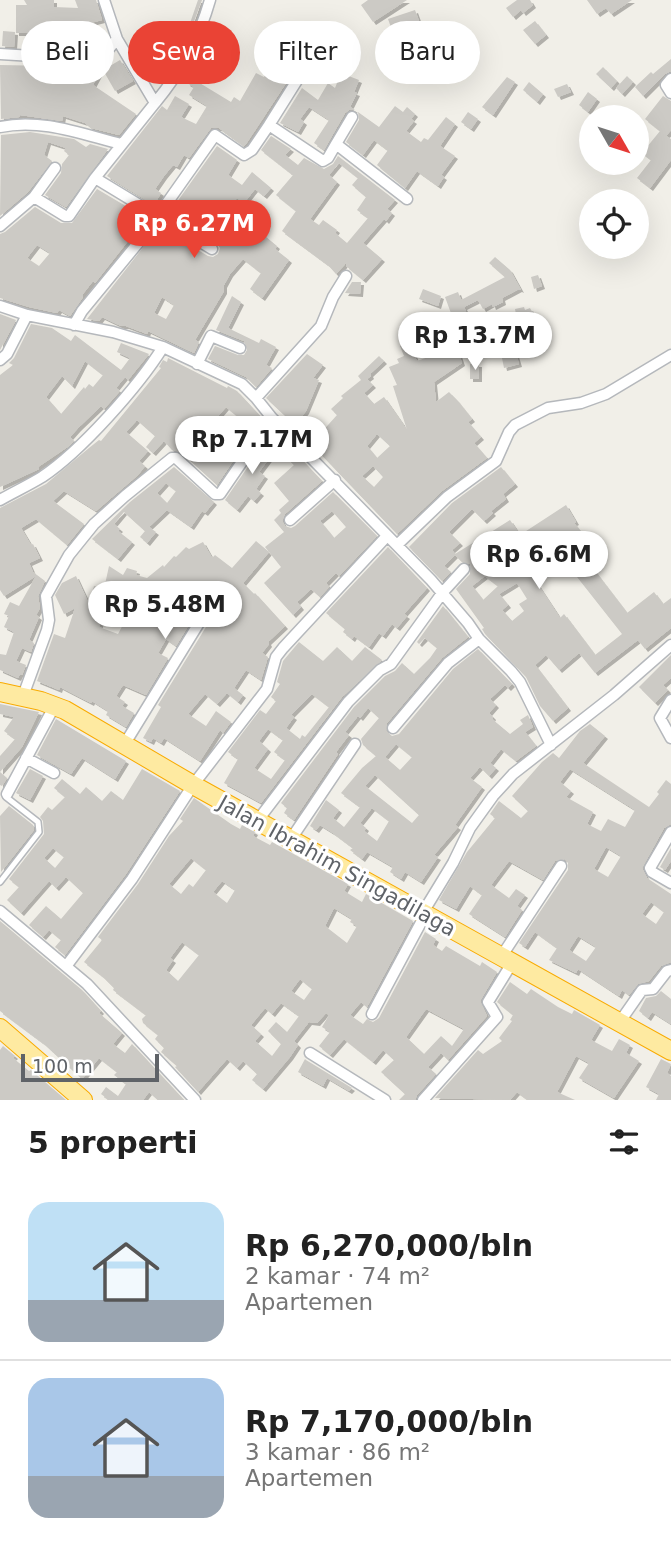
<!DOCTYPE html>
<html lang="id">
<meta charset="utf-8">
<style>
body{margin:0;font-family:"DejaVu Sans",sans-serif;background:#f6f6f6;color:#222;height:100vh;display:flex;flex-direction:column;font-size:26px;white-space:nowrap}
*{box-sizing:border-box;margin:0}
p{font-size:23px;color:#767676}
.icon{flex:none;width:38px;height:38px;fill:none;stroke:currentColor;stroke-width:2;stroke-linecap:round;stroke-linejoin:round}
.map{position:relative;height:1100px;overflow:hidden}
.drawer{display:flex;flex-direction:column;background:#fff;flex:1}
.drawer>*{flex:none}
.guide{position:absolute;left:21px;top:21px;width:630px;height:63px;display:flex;gap:14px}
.needle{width:46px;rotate:129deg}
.buttons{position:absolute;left:579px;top:105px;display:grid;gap:14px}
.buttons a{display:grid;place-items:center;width:70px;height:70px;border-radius:50%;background:#fff;box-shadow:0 7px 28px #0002;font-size:35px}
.scale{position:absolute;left:21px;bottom:18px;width:138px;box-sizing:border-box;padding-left:7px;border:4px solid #5f6368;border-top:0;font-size:19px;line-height:24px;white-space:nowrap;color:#5f6368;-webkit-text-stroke:5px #fff;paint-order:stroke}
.price{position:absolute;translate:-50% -60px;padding:0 16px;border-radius:24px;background:#fff;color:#222;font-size:23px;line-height:46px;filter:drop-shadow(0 2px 4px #0008)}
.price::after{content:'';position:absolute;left:50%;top:42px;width:21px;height:16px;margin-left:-10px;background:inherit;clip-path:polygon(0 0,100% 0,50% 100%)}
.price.current{background:#ea4335;color:#fff}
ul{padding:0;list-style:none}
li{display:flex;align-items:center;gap:21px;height:175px;padding:0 28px}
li+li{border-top:2px solid #e0e0e0}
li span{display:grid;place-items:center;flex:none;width:196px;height:140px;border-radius:21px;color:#555}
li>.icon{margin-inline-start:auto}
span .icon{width:84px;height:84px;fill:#fffc;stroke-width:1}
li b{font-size:30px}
h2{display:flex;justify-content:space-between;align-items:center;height:84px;padding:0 28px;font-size:30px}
.chip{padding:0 24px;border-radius:32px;background:#fff;box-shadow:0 7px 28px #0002;font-size:24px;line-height:63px}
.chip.current{background:#ea4335;color:#fff}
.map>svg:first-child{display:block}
.building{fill:#cccac5;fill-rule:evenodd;filter:url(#shadow)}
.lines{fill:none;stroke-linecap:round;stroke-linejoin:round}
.service-casing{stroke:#b5b8bc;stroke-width:8}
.minor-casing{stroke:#b5b8bc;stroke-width:13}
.trunk-casing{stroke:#f9ab00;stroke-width:20}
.service{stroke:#fff;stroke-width:5}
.minor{stroke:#fff;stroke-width:10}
.trunk{stroke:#feeaa1;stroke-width:18}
.labels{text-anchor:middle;stroke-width:6;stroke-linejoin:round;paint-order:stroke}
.street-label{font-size:21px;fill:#5f6368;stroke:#fff}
</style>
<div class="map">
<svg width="671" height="1100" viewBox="0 0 671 1100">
<defs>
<filter id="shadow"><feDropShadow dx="3" dy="3" stdDeviation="0" flood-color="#0004"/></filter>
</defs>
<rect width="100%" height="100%" fill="#f1efe8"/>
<!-- building -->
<path class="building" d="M24,0H54V7L78,8L75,0H96L102,20L83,25L100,37L91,51L95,53L88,61H84L86,56L75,48L70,54L49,36L41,37V33H16V5H27Z
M198,0H202L192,27L189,26Z
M368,0H407L373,22L361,5Z
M517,0H530L533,5L523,13L521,10L513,17L506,8Z
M587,0H632L611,14L606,8L597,14Z
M415,10L420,24L393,33L388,19Z
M535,21L546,35L535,44L523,30Z
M3,31L15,32L14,47L2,46Z
M671,59V71L665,74L643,96L635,87L651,72L653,74Z
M120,60L133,81L115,91L103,70Z
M284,62L296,68L246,144L244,146L219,128H211L189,158L184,155L177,167L173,165L164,176L155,189L161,193L154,205L107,176L162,106L167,110L175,96L189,104L181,117L196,124L207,106L189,95L194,87L187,83L193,72L201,77L198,82L231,102L234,97L240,101L256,73L264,77L271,66L280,71Z
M0,65L51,66L86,77L83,81L100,72L93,85L136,114L119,135L91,128L85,123L63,116L62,121L20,115L19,117L1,119Z
M603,67L617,81L611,88L596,74Z
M341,73L359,80L354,92L357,93L350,107L355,110H349L345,113L324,150L314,143L329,120L309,107L300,119L304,122L298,132L280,123L302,88L318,100L328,83L335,88Z
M627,76L633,82L622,94L616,88Z
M507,77L515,82L493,115L482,107Z
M529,82L543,94L537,102L523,90Z
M567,84L571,92L558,97L554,89Z
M588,92L597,99L588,112L579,105Z
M663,96L671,101V130L666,136L671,139V160L650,188L637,178L651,160L642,153L660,131L645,119Z
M395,106L403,112L407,107L415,114L411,119L414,121L406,131L421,142L424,138L428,140L446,117L455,124L440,146L455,156L441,175L444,177L438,186L417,171L405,188L377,165L388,150L386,149L374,140L363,155L346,142L359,120L358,112L379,127Z
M468,112L478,119L471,129L461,122Z
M30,132L74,139L86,147L90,144L108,149L66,207L45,195L61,173L62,164L69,155L64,151L66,148L48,142L44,155L52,161L28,192L0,216L1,135Z
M271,136L291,149L285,155L298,165L304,158L324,169L333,164L338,156L395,200L387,209L392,213L386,221L384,219L363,243L382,259L363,280L346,266L347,262L336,274L328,265L282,231L296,211L276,195L293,175L261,150ZM339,163L358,178L352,185L366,197L357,210L368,218L347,243L335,233L337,230L323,220L319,225L310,219L337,182L329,175Z
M217,146L237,160L228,175L242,185L252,172L271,188L264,196L255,189L244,203L237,198L229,208L248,225L257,214L268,223L260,232L277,246L275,249L289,260L262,298L250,289L261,273L243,259L230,274L224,285V291L195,340L199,342L194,353L148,331L147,334L126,326H121L102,317L99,321L87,319L159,227L208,256L213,257L218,254L220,248L217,243L169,213ZM162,297L174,305L166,319L154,313Z
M97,189L146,218L95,283L93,281L82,295L83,297L70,316L59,310L57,313L29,307L0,298V234L5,232L35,207L61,223H72ZM37,245L50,253L39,266L27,258Z
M495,257L510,270L521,290L519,289L502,298L503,302L493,307L492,304L483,309L478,300L464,307L466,311L452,316L445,297L458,292L461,300L505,277L489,263Z
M538,275L542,286L534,289L531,277Z
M352,282H361L360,294L345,293Z
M423,289L441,296L438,306L419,299Z
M232,296L241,302L228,328L259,343L261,339L276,347L266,365L272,368L256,387L246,377L208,359L215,346L238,355H244L247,350L244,341L216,330Z
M524,307L525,310L530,308L535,317L517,320L515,309Z
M0,314L16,320L0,350Z
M497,320L500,331L510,328L512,335L489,342L491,348L476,353L473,340L491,334L488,322Z
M31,324L52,328L71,341L75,335L121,370L130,358L117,352L121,343L149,354L128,380L125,377L116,388L120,391L104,409L101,406L78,428L70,437L74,441L69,446L38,467L39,469L0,487V375L13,365L9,363L14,358ZM85,361L103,375L93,387L89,384L85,389L84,387L61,414L46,397L62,376L72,386Z
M440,331L441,334L444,333L449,358L459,354L462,363L434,382L436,402L449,392L456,399L472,419L468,422L481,437L474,443L487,458L442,491L397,534L311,444L337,415L331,409L343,398L341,396L361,380L358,376L379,356L384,361L370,374L371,376L367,379L373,385L364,393L374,404L384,397L407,430L393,386L397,385L389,367L399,363L397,359L404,356L400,346L409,342L417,361L431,356L430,351L436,349L432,333ZM377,434L390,446L377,458L367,446ZM373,466L383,477L374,487L362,476Z
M307,354L323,365L313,378L319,380L306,411L295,425L266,398Z
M516,354L519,364L504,368L502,358Z
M168,358L227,388L228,386L237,391L262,418L217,485L181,452L172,450L164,441L153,453L146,447L155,436L137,420L126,432L148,451L139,461L145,466L138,475L96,511L64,491L53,501L84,524L67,545L36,519L21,528L31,545L33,544L40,558L29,563L33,572L45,581L38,596L40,608L36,615L39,617L29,640L34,643L31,652L22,648L16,661L26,665L22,675L20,674L18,678L0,670V654L6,655L14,632L4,627L9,616L4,614L10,602L19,606L36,576L4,596L0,590V508L46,484L89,448L99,440L101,441L161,368L159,367L163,360L167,362ZM226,407L241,419L224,439L213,422Z
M470,364H479V379H470Z
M269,436L280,444L259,472L265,476L256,489L261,493L254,501L248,496L237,510L225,500Z
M288,445L322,481L285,514L282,521L285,526L291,528L295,526L333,492L377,536L339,576L336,573L326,583L329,587L320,597L311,589L297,602L301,607L293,615L264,583L281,567L265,547L284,532L274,520L281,513L279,510L289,501L274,483L294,465L281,452ZM332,511L346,527L334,538L320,521Z
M174,467L214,502L205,513L202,511L191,527L167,510L149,527L156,532L147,543L140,537L145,531L124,512L114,524L120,529L118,531L132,542L118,559L92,539L130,502ZM166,483L176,491L167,503L157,493Z
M501,467L515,484L503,494L506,499L491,511L493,513L484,521L472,509L449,532L460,543L452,550L455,554L476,541L483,547L493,535L491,532L510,520L520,535L566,505L576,522L574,523L591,545L581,553L627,613L654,592L663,604L671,598V628L645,649L638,640L595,673L579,653L559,670L546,655L535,665L568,708L553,721L540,706L526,677L485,634L482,629L484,628L456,589L470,574V564L462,562L455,555L444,566L451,572L442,581L409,547L452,503ZM559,559L564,565L566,563L622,634L595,655L564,614L560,618L533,577ZM485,576L498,586L483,600L472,586ZM517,583L527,599L519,604L524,611L512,621L502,610L508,605L499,594Z
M256,541L269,552L243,583L254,594L255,593L285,626L268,642L269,644L262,653L268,657L261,680L246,670L234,688L243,695L238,702L227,693L217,704L205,694L188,714L206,726L216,711L231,722L223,733L220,730L200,761L164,738L161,743L153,738L151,742L143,738L161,707L158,705L206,627V620L202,616L193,618L176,646L166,639L158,653L168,658L146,695L123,685L116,696L125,702L122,706L134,713L126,727L106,715L108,711L92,701L91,703L60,687L59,690L37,681L54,634L65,638L75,608L64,614L55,595L62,583L76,576L89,604L94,586L104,589L109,566L123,575L127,568L137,571L136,575L147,578L163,565L164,567L174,556L176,557L186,547L189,549L203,542L212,558L215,555L232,568ZM104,613L126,619L118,634L99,627Z
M388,547L427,588L404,614L407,616L397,628L392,624L383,636L379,633L369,647L354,636L352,639L343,632L345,629L326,613Z
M443,606L468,637L442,658L387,723L386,731L392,736L399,734L453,669L478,649L512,684L508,688L505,685L490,699L496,705L489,713L493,717L492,719L510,734L523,724L520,720L528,715L533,727L525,732L536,746L516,761L501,749L490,763L496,768L489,776L480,767L470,778L482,787L455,825L458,827L434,855L438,857L421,882L405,872L401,879L390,872L393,867L367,852L362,859L350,850L353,848L333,833L320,825L316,830L310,826L326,800L339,810L333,818L344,827L360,807L341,793L362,768L376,756L363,745L361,739L379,718L368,708L360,718L358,716L345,732L349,735L336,752L338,754L294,820L284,813L287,808L281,803L354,707L385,676L395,671L402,663L414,674L430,658L437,648L425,638L419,644L417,642ZM396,744L412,757L400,770L385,757ZM375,775L419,815L412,823L365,786ZM372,808L389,821L377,841L364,831L366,828L360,823Z
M299,642L323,661L337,647L352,661L365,647L382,660L342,697L261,803L224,783L238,759L228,752L260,710L266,714L276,701L271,697L280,684L277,682L283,661ZM312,694L329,707L305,737L302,735L300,739L286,728L294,717L291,715ZM268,729L283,740L274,752L285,760L271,779L254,768L268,749L259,741Z
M671,655V678L663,685L668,690L655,703L639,687Z
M0,704L39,712L22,747L0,772L7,778L2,786L0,785V756L15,739L4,731L14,717L0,714Z
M56,719L126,761L115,779L82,758L71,774L37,755Z
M590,724L605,736L583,763L649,807L659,794L657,792L666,780L671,784V824L664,828L642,868L647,878L671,894V962L661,966L649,981L638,984L629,995L622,990L619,996L578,969L576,973L549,960L557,948L535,932L525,947L519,943L568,870V863L565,859L555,861L543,880L509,861L491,885L509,898L516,889L525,895L517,906L522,910L505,937L469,914L482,895L470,886L456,909L439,900L467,852L495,818L490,814L499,801L521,818L528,811L512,796L542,762L553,753L559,758L580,731ZM570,769L635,810L625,827L608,819L601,831L587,824L593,812L566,797L571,791L560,782ZM606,847L621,856L608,877L594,869ZM651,902L664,912L656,924L642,914ZM578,936L596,947L586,961L569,950Z
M30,769L43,776L30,800L16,793Z
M142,769L180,791L126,874L65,955L55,947L61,940L49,930L43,937L29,925L46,906L61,919L83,893L66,877L56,888L49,881L21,913L7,900L19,887L9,879L44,834L43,821L40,817L48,807L52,810L65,797L54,788L62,779L80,794L86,787L102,801L111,791L123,800ZM53,848L64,857L55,868L44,858Z
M194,798L231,824L240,829L242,825L255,832L253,836L270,845L272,842L348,884L344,891L362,902L366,894L413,921L367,1007L361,1002L350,1015L363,1024L367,1019L373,1022L379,1018L425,932L436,939L433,945L442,951L446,946L480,966L482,962L497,972L480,1001L487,1016L448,1060L441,1053L428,1067L436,1074L417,1095L415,1100H399L405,1094L381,1072L394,1060L383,1050L373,1062L344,1039L330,1055L319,1046L330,1032L322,1027L329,1015L326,1013L317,1023L309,1022L294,1041L298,1045L290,1057L263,1089L252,1080L257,1074L243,1061L237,1068L227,1059L198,1092L175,1067L177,1066L161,1052L164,1048L155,1039L158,1035L143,1023L142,1019L146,1015L113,990L114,988L102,976L84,962L102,940L98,937L138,884L169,836L183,821L180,819ZM191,858L206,870L193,887L189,884L181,894L169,884ZM222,881L235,890L227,903L213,892ZM334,908L352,919L350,922L357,926L347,943L325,926ZM182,942L199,955L178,981L166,970L173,960L170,958ZM300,979L312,989L304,1000L291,991ZM281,1003L299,1016L287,1032L276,1022L268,1031L281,1044L272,1056L255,1041L261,1034L251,1025L265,1008L272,1014ZM426,1009L464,1029L452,1046L441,1036L424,1054L406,1037Z
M9,806L33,825L34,830L1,872L0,816Z
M671,848V861L665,870L660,867Z
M0,921L82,990L101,1011L99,1013L122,1033L113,1044L125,1053L132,1044L184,1100H158L149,1092L143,1100H109L101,1094L106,1087L118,1096L126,1084L114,1075L117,1072L99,1058L82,1079L43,1043L0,1011Z
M510,982L527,994L531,989L558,1007L572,1014L574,1010L600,1025L591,1040L612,1051L619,1039L630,1045L626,1053L639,1061L614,1098L579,1078L589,1063L576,1056L557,1092L575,1100H528L517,1092L510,1100L435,1098L478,1050L483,1054L502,1041L499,1038L512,1021L510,1020L513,1015L497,1002Z
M661,991L671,999V1024L652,1012L648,1018L639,1011L646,998L656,996Z
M3,1046L15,1056L13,1058L29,1071L31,1070L66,1100H0V1050Z
M305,1059L306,1060L352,1088L349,1091L327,1078L323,1086L298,1072Z
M661,1059L671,1064L667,1073L671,1076V1100H656L659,1094L646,1087Z"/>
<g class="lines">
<defs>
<path id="service" d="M0,882L39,832L38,822L6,797"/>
<path id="minor" d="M0,54L49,57L84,69H92L117,39
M671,79L666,85L671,93
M155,103C181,72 199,39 210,0
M269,125L301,74
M0,127C41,118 81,134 121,144
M336,144L352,117
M95,178L212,249
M34,197L55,168
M0,226L34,197L65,216H69L95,178L155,103L117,39L104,0
M0,306L27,315L113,332L163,347L242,384L256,398L272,418L431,580L468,623L479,639L511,671L520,682L551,745
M74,325L82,311L143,237L215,135L244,155L252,150L269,125L323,161L328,158L336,144L407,199
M0,360L7,354L27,315
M197,364L211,336L240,348
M256,398L321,326L333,297L346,276
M0,500C14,492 29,485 42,477C81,451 138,387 163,347
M290,520L335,480
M397,545L447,497L496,461L509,432L515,425L548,408L581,403L606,394L671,355
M23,696L47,630L49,620L46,596L69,555L94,524L125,496L172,458H176L215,494H220L272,418
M671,700L660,718L671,738
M393,728L448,663L479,639
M124,745L199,623
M26,758L54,773
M7,794L55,705
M258,820L348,702L380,670L391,664L443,592L464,569
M671,832L650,868L652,872L671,883
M291,839L355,744
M0,911L87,984L195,1100
M422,914L453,863L470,828L493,796L513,774L614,695L671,645
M501,957L561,866
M67,965L132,879L193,785L267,689L276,657L283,648L387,536
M372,1014L425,915
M619,1023L642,990L653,989L667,971L671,970
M310,1053L385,1100
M423,1100L497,1017L488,1002L512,963"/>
<path id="trunk" d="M0,692L41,701L65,710L193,785L671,1051
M0,1028L83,1100"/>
</defs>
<!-- service casing -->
<use href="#service" class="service-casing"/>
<!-- minor casing -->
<use href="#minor" class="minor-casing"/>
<!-- trunk casing -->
<use href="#trunk" class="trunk-casing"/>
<!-- service -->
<use href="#service" class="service"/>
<!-- minor -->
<use href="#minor" class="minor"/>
<!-- trunk -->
<use href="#trunk" class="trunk"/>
</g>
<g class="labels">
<!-- street labels -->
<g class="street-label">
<text transform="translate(337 866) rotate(29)" y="7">Jalan Ibrahim Singadilaga</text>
</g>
</g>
</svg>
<div class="buttons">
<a><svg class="needle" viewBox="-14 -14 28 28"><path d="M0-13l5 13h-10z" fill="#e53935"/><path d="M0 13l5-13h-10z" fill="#767676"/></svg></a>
<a><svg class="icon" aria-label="locate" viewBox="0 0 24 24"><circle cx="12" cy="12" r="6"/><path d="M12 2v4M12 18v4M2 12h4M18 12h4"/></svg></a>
</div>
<div class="scale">100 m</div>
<b class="price current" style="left:194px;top:260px">Rp 6.27M</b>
<b class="price" style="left:475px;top:372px">Rp 13.7M</b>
<b class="price" style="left:252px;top:476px">Rp 7.17M</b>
<b class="price" style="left:539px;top:591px">Rp 6.6M</b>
<b class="price" style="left:165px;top:641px">Rp 5.48M</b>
<div class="guide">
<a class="chip">Beli</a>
<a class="chip current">Sewa</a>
<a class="chip">Filter</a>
<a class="chip">Baru</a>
</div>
</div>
<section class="drawer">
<h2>5 properti<svg class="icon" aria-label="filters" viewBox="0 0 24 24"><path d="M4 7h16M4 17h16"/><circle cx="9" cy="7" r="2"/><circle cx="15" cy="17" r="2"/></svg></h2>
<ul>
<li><span style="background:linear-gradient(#bfe0f5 70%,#9aa5b1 0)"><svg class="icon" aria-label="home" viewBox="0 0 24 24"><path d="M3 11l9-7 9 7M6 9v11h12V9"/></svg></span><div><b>Rp 6,270,000/bln</b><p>2 kamar · 74 m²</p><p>Apartemen</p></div></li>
<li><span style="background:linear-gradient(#a9c7e8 70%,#9aa5b1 0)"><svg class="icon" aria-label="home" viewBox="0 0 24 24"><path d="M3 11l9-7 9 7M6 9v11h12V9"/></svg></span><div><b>Rp 7,170,000/bln</b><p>3 kamar · 86 m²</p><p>Apartemen</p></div></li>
</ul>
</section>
